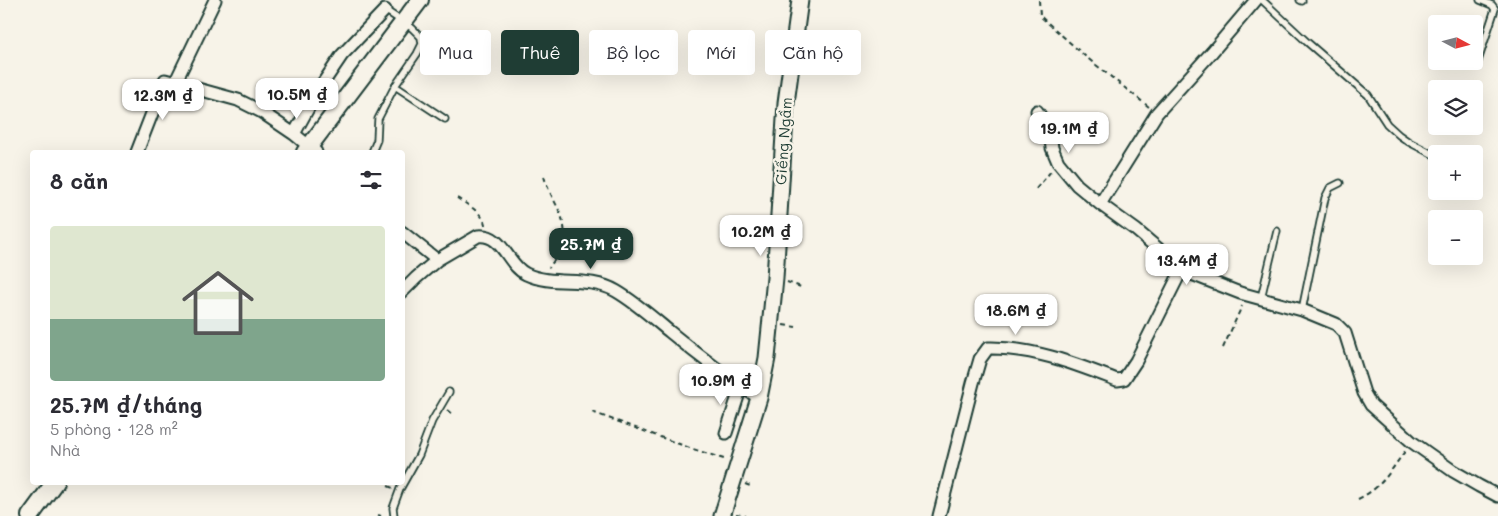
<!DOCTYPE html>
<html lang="vi">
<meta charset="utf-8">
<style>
body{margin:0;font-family:Mali,sans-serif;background:#f2f2f3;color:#2b2b33;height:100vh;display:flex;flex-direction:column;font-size:19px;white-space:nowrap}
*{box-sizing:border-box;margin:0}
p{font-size:16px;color:#7c7c81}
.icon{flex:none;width:28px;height:28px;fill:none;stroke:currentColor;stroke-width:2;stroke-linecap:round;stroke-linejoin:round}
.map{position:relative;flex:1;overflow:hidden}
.panel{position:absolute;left:30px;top:150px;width:375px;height:335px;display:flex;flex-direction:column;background:#fff;border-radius:5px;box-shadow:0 5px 20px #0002}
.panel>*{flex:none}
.banner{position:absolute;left:420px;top:30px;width:475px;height:45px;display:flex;gap:10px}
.needle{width:32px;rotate:97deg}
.buttons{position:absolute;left:1428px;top:15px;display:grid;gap:10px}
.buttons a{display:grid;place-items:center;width:55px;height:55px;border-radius:5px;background:#fff;box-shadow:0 5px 20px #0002;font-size:25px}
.price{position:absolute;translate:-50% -42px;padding:0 11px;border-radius:10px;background:#fff;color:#222;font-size:16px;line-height:32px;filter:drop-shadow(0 1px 2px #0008)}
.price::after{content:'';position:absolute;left:50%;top:30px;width:15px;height:11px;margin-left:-8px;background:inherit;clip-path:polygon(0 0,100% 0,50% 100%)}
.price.current{background:#1f3d34;color:#fff}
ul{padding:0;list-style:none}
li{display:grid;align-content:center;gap:10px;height:265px;padding:0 20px}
li span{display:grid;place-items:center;height:155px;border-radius:5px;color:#555}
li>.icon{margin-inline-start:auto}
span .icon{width:90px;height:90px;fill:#fffc;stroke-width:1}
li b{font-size:21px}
h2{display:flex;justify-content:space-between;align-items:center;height:60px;padding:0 20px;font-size:21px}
.pill{padding:0 18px;border-radius:5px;background:#fff;box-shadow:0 5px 20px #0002;font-size:18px;line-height:45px}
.pill.current{background:#1f3d34;color:#fff}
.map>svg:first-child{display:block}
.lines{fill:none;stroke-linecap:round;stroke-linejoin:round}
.service-casing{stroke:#1f3d34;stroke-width:9}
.minor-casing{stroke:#1f3d34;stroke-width:15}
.tertiary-casing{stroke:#1f3d34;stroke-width:19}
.secondary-casing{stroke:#1f3d34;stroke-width:20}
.path{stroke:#1f3d34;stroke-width:2;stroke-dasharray:5 4;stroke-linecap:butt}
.service{stroke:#f7f3e8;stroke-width:5.5}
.minor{stroke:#f7f3e8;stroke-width:11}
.tertiary{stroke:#f7f3e8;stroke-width:15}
.secondary{stroke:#f7f3e8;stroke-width:16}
.labels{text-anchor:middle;stroke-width:5;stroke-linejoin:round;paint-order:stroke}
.street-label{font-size:15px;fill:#1f3d34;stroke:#f7f3e8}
</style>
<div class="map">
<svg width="1498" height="516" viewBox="0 0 1498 516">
<rect width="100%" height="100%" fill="#f7f3e8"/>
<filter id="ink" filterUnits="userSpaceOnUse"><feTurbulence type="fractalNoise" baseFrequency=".02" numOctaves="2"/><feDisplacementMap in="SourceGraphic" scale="10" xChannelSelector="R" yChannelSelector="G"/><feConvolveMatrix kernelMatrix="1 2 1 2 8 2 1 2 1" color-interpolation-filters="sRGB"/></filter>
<g filter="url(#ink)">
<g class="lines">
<defs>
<path id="service" d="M1262,0L1307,42L1368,95L1387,124L1399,135L1409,142L1436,156
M1300,0L1302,1
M1469,66L1477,64L1495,9L1492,5L1480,0
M395,86L445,119
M372,152L377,140L378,119L395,86L417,54L422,44L421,37L412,28L385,10
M1261,298L1277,231
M1302,310L1325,198L1330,188L1340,183
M394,516L393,508L400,489L419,455L432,421L449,392"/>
<path id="minor" d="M1256,0L1212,52L1157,113L1100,204L1136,230L1182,269L1189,273L1240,293L1302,310L1336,324L1345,333L1364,393L1371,405L1412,442L1453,471L1479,486L1498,496
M175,83L215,0
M1037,111L1050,131L1052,148L1058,162L1077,185L1100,204
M294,134L317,92L342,55L385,10
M137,152L165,80L238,100L260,111L294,134L316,152
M402,232L437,260L478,236C503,233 507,265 526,274C554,287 588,275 616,291C635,302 653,318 670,332C699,356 728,378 759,398
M402,292L416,278L437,260
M726,433L741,387
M939,516L973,383L980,359L988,348C1033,347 1075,364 1117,380L1124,379L1136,361L1182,269"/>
<path id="tertiary" d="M722,516L759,398L767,358L775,278L786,103L800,0"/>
<path id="secondary" d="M305,152L420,0
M30,516L55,482"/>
</defs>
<!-- service casing -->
<use href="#service" class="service-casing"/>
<!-- minor casing -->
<use href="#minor" class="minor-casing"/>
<!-- tertiary casing -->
<use href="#tertiary" class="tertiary-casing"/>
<!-- secondary casing -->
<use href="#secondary" class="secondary-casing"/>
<!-- path -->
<path class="path" d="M1039,0L1040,16L1086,57L1149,107
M429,42L437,43
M544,176C550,201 572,219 562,248C559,255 553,261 549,268
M1036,189L1052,170
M457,198C466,204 484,213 485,225
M790,223L802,224
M1192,262V260L1198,252
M787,282L801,287
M783,325L796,327
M1223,348L1242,306
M447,410L453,415
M592,412L690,448L727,460
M745,484L753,487
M388,486L393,488
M1358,499C1383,487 1390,471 1406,450
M736,514L746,516
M378,515L381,516"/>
<!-- service -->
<use href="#service" class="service"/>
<!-- minor -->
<use href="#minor" class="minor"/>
<!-- tertiary -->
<use href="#tertiary" class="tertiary"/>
<!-- secondary -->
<use href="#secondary" class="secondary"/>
</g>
</g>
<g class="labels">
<!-- street labels -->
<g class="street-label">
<text transform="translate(784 141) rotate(-86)" y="5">Giếng Ngầm</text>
</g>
</g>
</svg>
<div class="buttons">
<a><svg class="needle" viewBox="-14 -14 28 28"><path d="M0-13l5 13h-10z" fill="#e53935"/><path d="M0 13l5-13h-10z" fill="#7c7c81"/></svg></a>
<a><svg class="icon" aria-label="layers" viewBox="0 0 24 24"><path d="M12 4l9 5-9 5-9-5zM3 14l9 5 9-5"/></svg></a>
<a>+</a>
<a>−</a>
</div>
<b class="price" style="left:297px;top:120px">10.5M ₫</b>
<b class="price" style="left:163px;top:121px">12.3M ₫</b>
<b class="price" style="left:1069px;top:154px">19.1M ₫</b>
<b class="price" style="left:761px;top:257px">10.2M ₫</b>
<b class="price current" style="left:591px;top:270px">25.7M ₫</b>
<b class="price" style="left:1187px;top:286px">13.4M ₫</b>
<b class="price" style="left:1016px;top:336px">18.6M ₫</b>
<b class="price" style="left:721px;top:406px">10.9M ₫</b>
<div class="banner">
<a class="pill">Mua</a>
<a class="pill current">Thuê</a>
<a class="pill">Bộ lọc</a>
<a class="pill">Mới</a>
<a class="pill">Căn hộ</a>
</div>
<section class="panel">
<h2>8 căn<svg class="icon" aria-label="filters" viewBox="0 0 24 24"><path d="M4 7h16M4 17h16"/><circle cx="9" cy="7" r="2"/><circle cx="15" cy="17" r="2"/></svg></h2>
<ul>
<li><span style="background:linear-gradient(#dfe7d0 60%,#7fa58c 0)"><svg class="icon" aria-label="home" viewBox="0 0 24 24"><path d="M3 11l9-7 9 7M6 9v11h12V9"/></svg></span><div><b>25.7M ₫/tháng</b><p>5 phòng · 128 m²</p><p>Nhà</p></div></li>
</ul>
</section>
</div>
